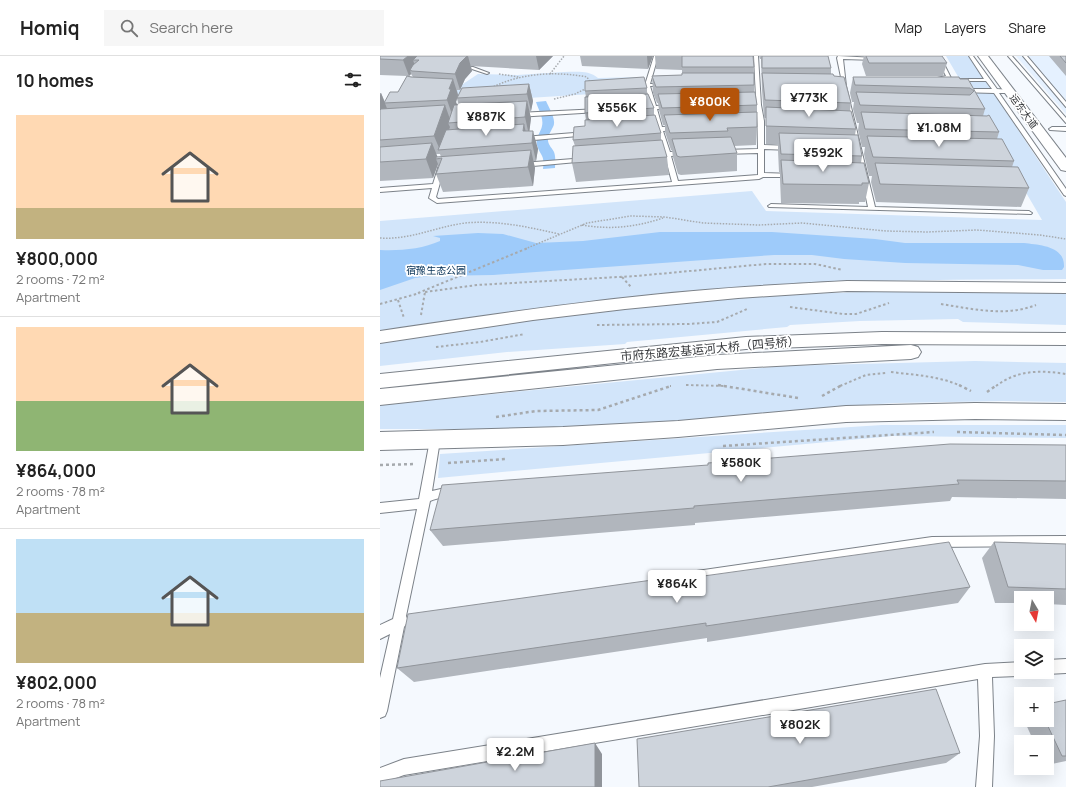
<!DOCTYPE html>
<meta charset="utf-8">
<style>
body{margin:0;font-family:Manrope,"Noto Sans SC",sans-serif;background:#f6f6f6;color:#222;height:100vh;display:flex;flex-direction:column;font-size:15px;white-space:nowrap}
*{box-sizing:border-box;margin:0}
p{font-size:13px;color:#767676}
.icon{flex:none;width:22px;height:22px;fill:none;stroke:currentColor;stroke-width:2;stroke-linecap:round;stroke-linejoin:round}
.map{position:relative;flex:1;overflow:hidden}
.sheet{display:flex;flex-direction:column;background:#fff;width:380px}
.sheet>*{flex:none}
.needle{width:26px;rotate:170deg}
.controls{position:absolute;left:634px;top:535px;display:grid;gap:8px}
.controls a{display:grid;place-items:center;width:40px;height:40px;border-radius:0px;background:#fff;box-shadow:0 4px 16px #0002;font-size:20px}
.price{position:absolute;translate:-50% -34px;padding:0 9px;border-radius:4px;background:#fff;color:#222;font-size:13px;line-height:26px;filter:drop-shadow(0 1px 2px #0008)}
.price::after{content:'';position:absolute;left:50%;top:24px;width:12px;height:9px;margin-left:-6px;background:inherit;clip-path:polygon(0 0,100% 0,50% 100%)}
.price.on{background:#b45309;color:#fff}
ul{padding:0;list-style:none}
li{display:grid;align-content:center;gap:8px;height:212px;padding:0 16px}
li+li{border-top:1px solid #e0e0e0}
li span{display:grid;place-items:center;height:124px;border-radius:0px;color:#555}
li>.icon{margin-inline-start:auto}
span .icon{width:72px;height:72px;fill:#fffc;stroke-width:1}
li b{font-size:17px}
h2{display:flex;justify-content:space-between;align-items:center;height:48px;padding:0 16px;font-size:17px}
header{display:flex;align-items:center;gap:24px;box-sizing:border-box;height:56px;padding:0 20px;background:#fff;border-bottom:1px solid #e0e0e0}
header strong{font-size:19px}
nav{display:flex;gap:22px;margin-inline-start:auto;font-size:14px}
.search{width:280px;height:36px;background:#f6f6f6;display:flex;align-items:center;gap:10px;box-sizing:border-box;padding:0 14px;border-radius:0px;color:#767676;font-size:15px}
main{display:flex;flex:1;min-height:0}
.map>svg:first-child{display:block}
.built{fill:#e5f1ff}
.green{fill:#d2e5fa}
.water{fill:#9ecbfa}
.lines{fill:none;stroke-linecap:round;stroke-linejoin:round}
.lane-casing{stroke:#7c8289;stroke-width:2}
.secondary-casing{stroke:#7c8289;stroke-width:2}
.primary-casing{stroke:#7c8289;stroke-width:2}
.path-far2{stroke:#a6aaae;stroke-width:1.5;stroke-dasharray:1.5 1.5;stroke-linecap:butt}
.path-far1{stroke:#a6aaae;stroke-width:2;stroke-dasharray:2.5 2.5;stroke-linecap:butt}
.path{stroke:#a6aaae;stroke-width:2.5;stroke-dasharray:3 3;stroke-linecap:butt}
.lane{fill:#fff;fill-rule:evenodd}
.secondary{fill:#fff;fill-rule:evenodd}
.primary{fill:#fff;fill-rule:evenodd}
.wall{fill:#b1b6bd;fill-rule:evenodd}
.shaded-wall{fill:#90949a}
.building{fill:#ced4dc;stroke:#90949a}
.labels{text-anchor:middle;stroke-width:3.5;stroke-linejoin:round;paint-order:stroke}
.far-street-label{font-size:10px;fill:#35373a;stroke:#fff}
.far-park-label{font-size:10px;fill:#063156;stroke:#fff}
.street-label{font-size:12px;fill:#35373a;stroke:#fff}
</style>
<header>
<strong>Homiq</strong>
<div class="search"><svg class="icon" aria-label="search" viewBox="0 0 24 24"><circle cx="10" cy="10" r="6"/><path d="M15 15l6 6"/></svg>Search here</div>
<nav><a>Map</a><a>Layers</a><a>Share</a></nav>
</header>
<main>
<section class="sheet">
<h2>10 homes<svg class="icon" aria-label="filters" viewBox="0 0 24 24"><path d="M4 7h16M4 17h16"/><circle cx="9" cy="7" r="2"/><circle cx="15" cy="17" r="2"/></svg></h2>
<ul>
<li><span style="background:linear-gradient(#ffd9b3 75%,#c2b280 0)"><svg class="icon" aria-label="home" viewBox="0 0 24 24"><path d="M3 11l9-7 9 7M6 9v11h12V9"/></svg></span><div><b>¥800,000</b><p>2 rooms · 72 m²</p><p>Apartment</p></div></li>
<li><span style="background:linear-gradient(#ffd9b3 60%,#8fb573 0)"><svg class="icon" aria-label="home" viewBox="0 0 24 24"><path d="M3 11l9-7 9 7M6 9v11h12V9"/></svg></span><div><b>¥864,000</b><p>2 rooms · 78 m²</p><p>Apartment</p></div></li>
<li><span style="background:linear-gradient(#bfe0f5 60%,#c2b280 0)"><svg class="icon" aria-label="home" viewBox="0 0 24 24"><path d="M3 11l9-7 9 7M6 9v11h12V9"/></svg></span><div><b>¥802,000</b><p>2 rooms · 78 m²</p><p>Apartment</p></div></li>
</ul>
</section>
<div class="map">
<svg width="686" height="731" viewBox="0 0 686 731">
<rect width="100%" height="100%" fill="#f5f9fe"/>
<!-- built -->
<path class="built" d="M636,0H686V58Z"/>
<!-- green -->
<path class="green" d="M566,0H589L686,146V223C537,224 388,224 240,242C160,251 80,264 0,277V165L372,135L386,155L662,164Z
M184,16C196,16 209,14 218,22L262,21L260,35L114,44H84L65,40L98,18L137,19Z
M514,235L686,237V269L583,266L578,263L480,265L410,269L407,271L247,286L245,288L127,296L0,310V287L170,260L260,251L389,239Z
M595,305L686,307V346L623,345L514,347L453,351L331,363L147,373H0V349L402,310Z
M502,369H686V382L513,380L58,422L60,398Z"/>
<!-- water -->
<path class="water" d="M166,45C169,52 177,64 173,71C170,77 168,79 168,85C169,90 172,92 174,96C176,101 175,107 175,112L163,113C165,98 160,100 157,89C155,82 161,76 162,70C164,62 158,53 156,46Z
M280,176H392L495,183L525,187H644C660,189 685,190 684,211L682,214H663L638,209L525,207L464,203L432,199H394L113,219L50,220L35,222L0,234V194C20,195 42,193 60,185V182L53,180L98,177L123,178L156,187L203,185Z"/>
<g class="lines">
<defs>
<path id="lane" d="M274,0H278L270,28H287L289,29L287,30H270L276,50L292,49L295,51L292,53H277L282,71L299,70L302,72L299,74L283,75L290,96L305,95L308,97L305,99L291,100L298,125L378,119V97L343,98L340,96L343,94L378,93C378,62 375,31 374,0H378L381,49L384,65V89L412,90L415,92L412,94L384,93V117L413,118L416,120L415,121H383L379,123L57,147L49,142L52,132L0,136V132L53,128L59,109L62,107L65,109L56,141L58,143L292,126L285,100L274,101L271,99L274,97H284L278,75L267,76L264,74L277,72L271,53L260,54L257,52L271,50L265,29Z
M458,0L496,2L498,3L496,4L463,3L466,30L495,151L649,155L652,157L651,158L389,151L388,150L391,148L488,151L457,2Z
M556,0H560L571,22L565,24L553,23L566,20Z
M589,0H593L617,33L632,34L633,35L630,37H619L686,133V140L684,139L614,37L579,36L578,35L581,33H612L606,25H575L573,24L575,23H604Z
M628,0H632L686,62V67Z
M643,0H647L686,46V51Z
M78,10L93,11L109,17L107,18L92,13L76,12Z
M220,53L221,54L218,56L137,61L134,59L137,57Z
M672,71H686V75L670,74L669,73Z
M207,76L210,78L209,79L143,85L140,83L143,81Z
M206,102L209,104L208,105L142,111L139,109L142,107Z
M55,380L59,381L60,384L52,435L74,430L78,432L80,435L78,438C69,441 59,441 50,445L26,560L28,565L24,571L7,655L5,660L0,662V622L10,578L0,583V569L13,563L37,453L0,457V447L39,443L50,384L51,381Z
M686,480V490L552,491L289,531L285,529L283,525L285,521L289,519L552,481Z
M686,603V617L667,618L663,616H667V604Z
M641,606V616H647L646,618L641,620L612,621L614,680L612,731H596L600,680L598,623L24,719L0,728V712L24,703L605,608Z"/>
<path id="secondary" d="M598,0H608L686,102V115L681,114Z"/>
<path id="primary" d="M467,225L686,227V237L467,235L358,242L245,253L153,264L0,287V275C81,263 162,251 243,242C318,233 392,229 467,225Z
M502,276L686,277V289L502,288L366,293L0,332V318L366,281Z
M531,289L538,291L541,296L538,301L531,303L337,313L0,349V333L337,299Z
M595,347L686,348V364L595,363L466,366L298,381L183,389L0,394V376L183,371L298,365L466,350Z"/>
</defs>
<!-- lane casing -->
<use href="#lane" class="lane-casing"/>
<!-- secondary casing -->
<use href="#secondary" class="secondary-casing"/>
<!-- primary casing -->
<use href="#primary" class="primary-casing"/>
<!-- path-far2 -->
<path class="path-far2" d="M119,18L139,21
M170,18L184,0
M111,32C140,17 175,15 207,21L210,26
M174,43L195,38L207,32
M202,169C231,174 256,171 283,162
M0,182C31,184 55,171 85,167C117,164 148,171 179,178
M145,193L207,167L251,160L285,161L323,167L379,169L422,167L506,175L547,176L597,174L660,179L686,183"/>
<!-- path-far1 -->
<path class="path-far1" d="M242,221L251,231
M45,236L97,229L256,220L386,208H435L463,214
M38,237L148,192
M18,244L24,262
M0,248L40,237
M561,248C593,253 625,261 656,249
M410,251L463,258H476L509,247
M41,259L45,236
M217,269L308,268L337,266L367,253
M56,291L100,286L145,278
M511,316C535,319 559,320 581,330
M306,329L346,330
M290,330H291
M460,330L486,319L506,317
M616,330C637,314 660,314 686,318"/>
<!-- path -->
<path class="path" d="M338,329L418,342
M579,329L591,335
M607,336L617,329
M442,340L462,329
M116,361L156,355L218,354L291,330
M577,376L686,379
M343,390L554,376
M68,407L126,403
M0,409L35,408"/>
<!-- lane -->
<use href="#lane" class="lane"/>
<!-- secondary -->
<use href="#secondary" class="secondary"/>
<!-- primary -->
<use href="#primary" class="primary"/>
</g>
<!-- wall -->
<path class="wall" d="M0,0H173L159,14L91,10L92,15L85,23L80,34H77L78,39L149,28L153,45L151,55L149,56L151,62L149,75L158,93L156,105H153L155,112L153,130L63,136L56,118L59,111L58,108L53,122L0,125V37H1L5,46L18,36L27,20L0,19ZM31,18L33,21L27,20H29ZM77,43L79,49H77L76,46ZM56,98H60L61,101H57Z
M200,0H273L268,13L202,10Z
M275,0H373L374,17V36L377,49V71L376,89L354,90L357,97V115L301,119L298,118L293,101L292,94H291L285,76V69H283L279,54L278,47H277L273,37L272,20L302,19V14L276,13Z
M379,0H448L451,12V18L454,20L471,47L470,55L476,73L475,79L482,100L481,107L489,127L485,146H479V148L401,147L400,123V116H399L398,95V88H386V62H384L382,34L381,3H380Z
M484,0H562L567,7L563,20H486L482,8Z
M669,0H686V20Z
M473,21L588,23L605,53L603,60L619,76L617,83L634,105L632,111L649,132L641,151L496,146L491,126L492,120H489L484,98L485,91H482L478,74L479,67H477L473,53L474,46H472L470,37Z
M267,32V38L274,52V59L281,77V84L287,101L289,119L196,126L192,107L195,90L193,84L205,70L206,64L205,57L206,41L205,35Z
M686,389V443L572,441L570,445L315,467V469L63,490L50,474Z
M614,486L686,488V549L667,548V542H641V547H615L602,502Z
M302,523L590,531L578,547L327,586V582L34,626L17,612Z
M686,644V705L667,709V686H654L644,664H667Z
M580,697L566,707L432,731H259Z"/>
<!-- shaded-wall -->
<path class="shaded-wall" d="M28,0H49L39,4H33L36,13L30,14L31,18L29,20L23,4Z
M87,0H88L92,15L85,23L80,34L75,18L80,7Z
M156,0H173L159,14Z
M267,0H273L268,13Z
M73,23L78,39L76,46L77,49L73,61L67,44L69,33Z
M149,28L153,45L151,55L147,38Z
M1,37L8,55L0,65V39Z
M147,45L151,62L149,79L145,61Z
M65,49L71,66L68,67L70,71L62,94H60L54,80Z
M144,68L148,86L143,75Z
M153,75L158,93L156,105L152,87Z
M52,87L58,102L56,103L58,108L53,122L46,103Z
M151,94L155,112L153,130L148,111Z
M215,687L222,698V731H215Z"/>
<!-- building -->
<path class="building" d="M0,0H28L23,4L0,3Z
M37,0H87L80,7L75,18L32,15L30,14L33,9L39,4H33Z
M302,0H373L374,11H302Z
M382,0H448L451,12H382Z
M486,0H562L567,7H489Z
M680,0H686V7Z
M302,17H374V29L276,31L272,20L302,19Z
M382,17L453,18L454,20L464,21L471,47L385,44Z
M27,20L31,21L73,23L69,33H71L67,44L4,47L10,36H18Z
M264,21L267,32L205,35V25Z
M473,21H579L580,23H588L605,53L480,49L476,36L590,39L594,35L590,32L475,29Z
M149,28L147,38L77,42L82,32Z
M375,36L377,49L282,52L278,38Z
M268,38L274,52L205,57V41Z
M147,45L145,61L68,67L74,49Z
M65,49L54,80L0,84V54L1,53Z
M386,51L471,55L476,73L386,70Z
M377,56V71L347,72L348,75L290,77L284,59Z
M481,56L607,60L609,59L619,76L485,73Z
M275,59L281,77L193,84L194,71L205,70V64Z
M144,68L143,75H153L152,87L58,94L66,74Z
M399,77L478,79L482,100L401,98Z
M487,80L622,83L634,105L493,101Z
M351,81L357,97L300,101L297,100L292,83Z
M282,84L287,101L192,107L193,90Z
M52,87L46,103L0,106V91Z
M151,94L148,111L56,118L62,102L56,103V101Z
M401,104L484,107L489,127H482V129L403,128Z
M495,107L638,111L649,132L500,128Z
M570,388L686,389V425L577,424L579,428L314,450V452L50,474L62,429L328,409V407Z
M569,486L590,531L326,570V567L17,612L28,558L301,520L302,523Z
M614,486L686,488V533L628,531Z
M556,633L580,697L388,731H259L257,683Z
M686,644V700H682L665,664H667V648Z
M215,687V731H0V725Z"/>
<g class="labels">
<!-- far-street labels -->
<g class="far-street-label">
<text transform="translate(644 55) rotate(54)" y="4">运东大道</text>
</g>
<!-- far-park labels -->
<g class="far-park-label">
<text x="56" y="218">宿豫生态公园</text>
</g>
<!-- street labels -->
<g class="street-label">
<text transform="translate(330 293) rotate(-5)" y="4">市府东路宏基运河大桥（四号桥）</text>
</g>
</g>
</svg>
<div class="controls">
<a><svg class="needle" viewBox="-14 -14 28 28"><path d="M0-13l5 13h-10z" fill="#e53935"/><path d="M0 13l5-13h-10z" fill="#767676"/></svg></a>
<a><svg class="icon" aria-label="layers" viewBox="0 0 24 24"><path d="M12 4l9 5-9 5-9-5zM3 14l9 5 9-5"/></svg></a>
<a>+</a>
<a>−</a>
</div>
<b class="price" style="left:429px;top:62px">¥773K</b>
<b class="price on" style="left:330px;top:66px">¥800K</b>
<b class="price" style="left:237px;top:72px">¥556K</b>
<b class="price" style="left:106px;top:81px">¥887K</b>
<b class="price" style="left:559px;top:92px">¥1.08M</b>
<b class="price" style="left:443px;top:117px">¥592K</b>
<b class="price" style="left:361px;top:427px">¥580K</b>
<b class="price" style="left:297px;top:548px">¥864K</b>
<b class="price" style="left:420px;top:689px">¥802K</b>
<b class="price" style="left:135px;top:716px">¥2.2M</b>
</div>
</main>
